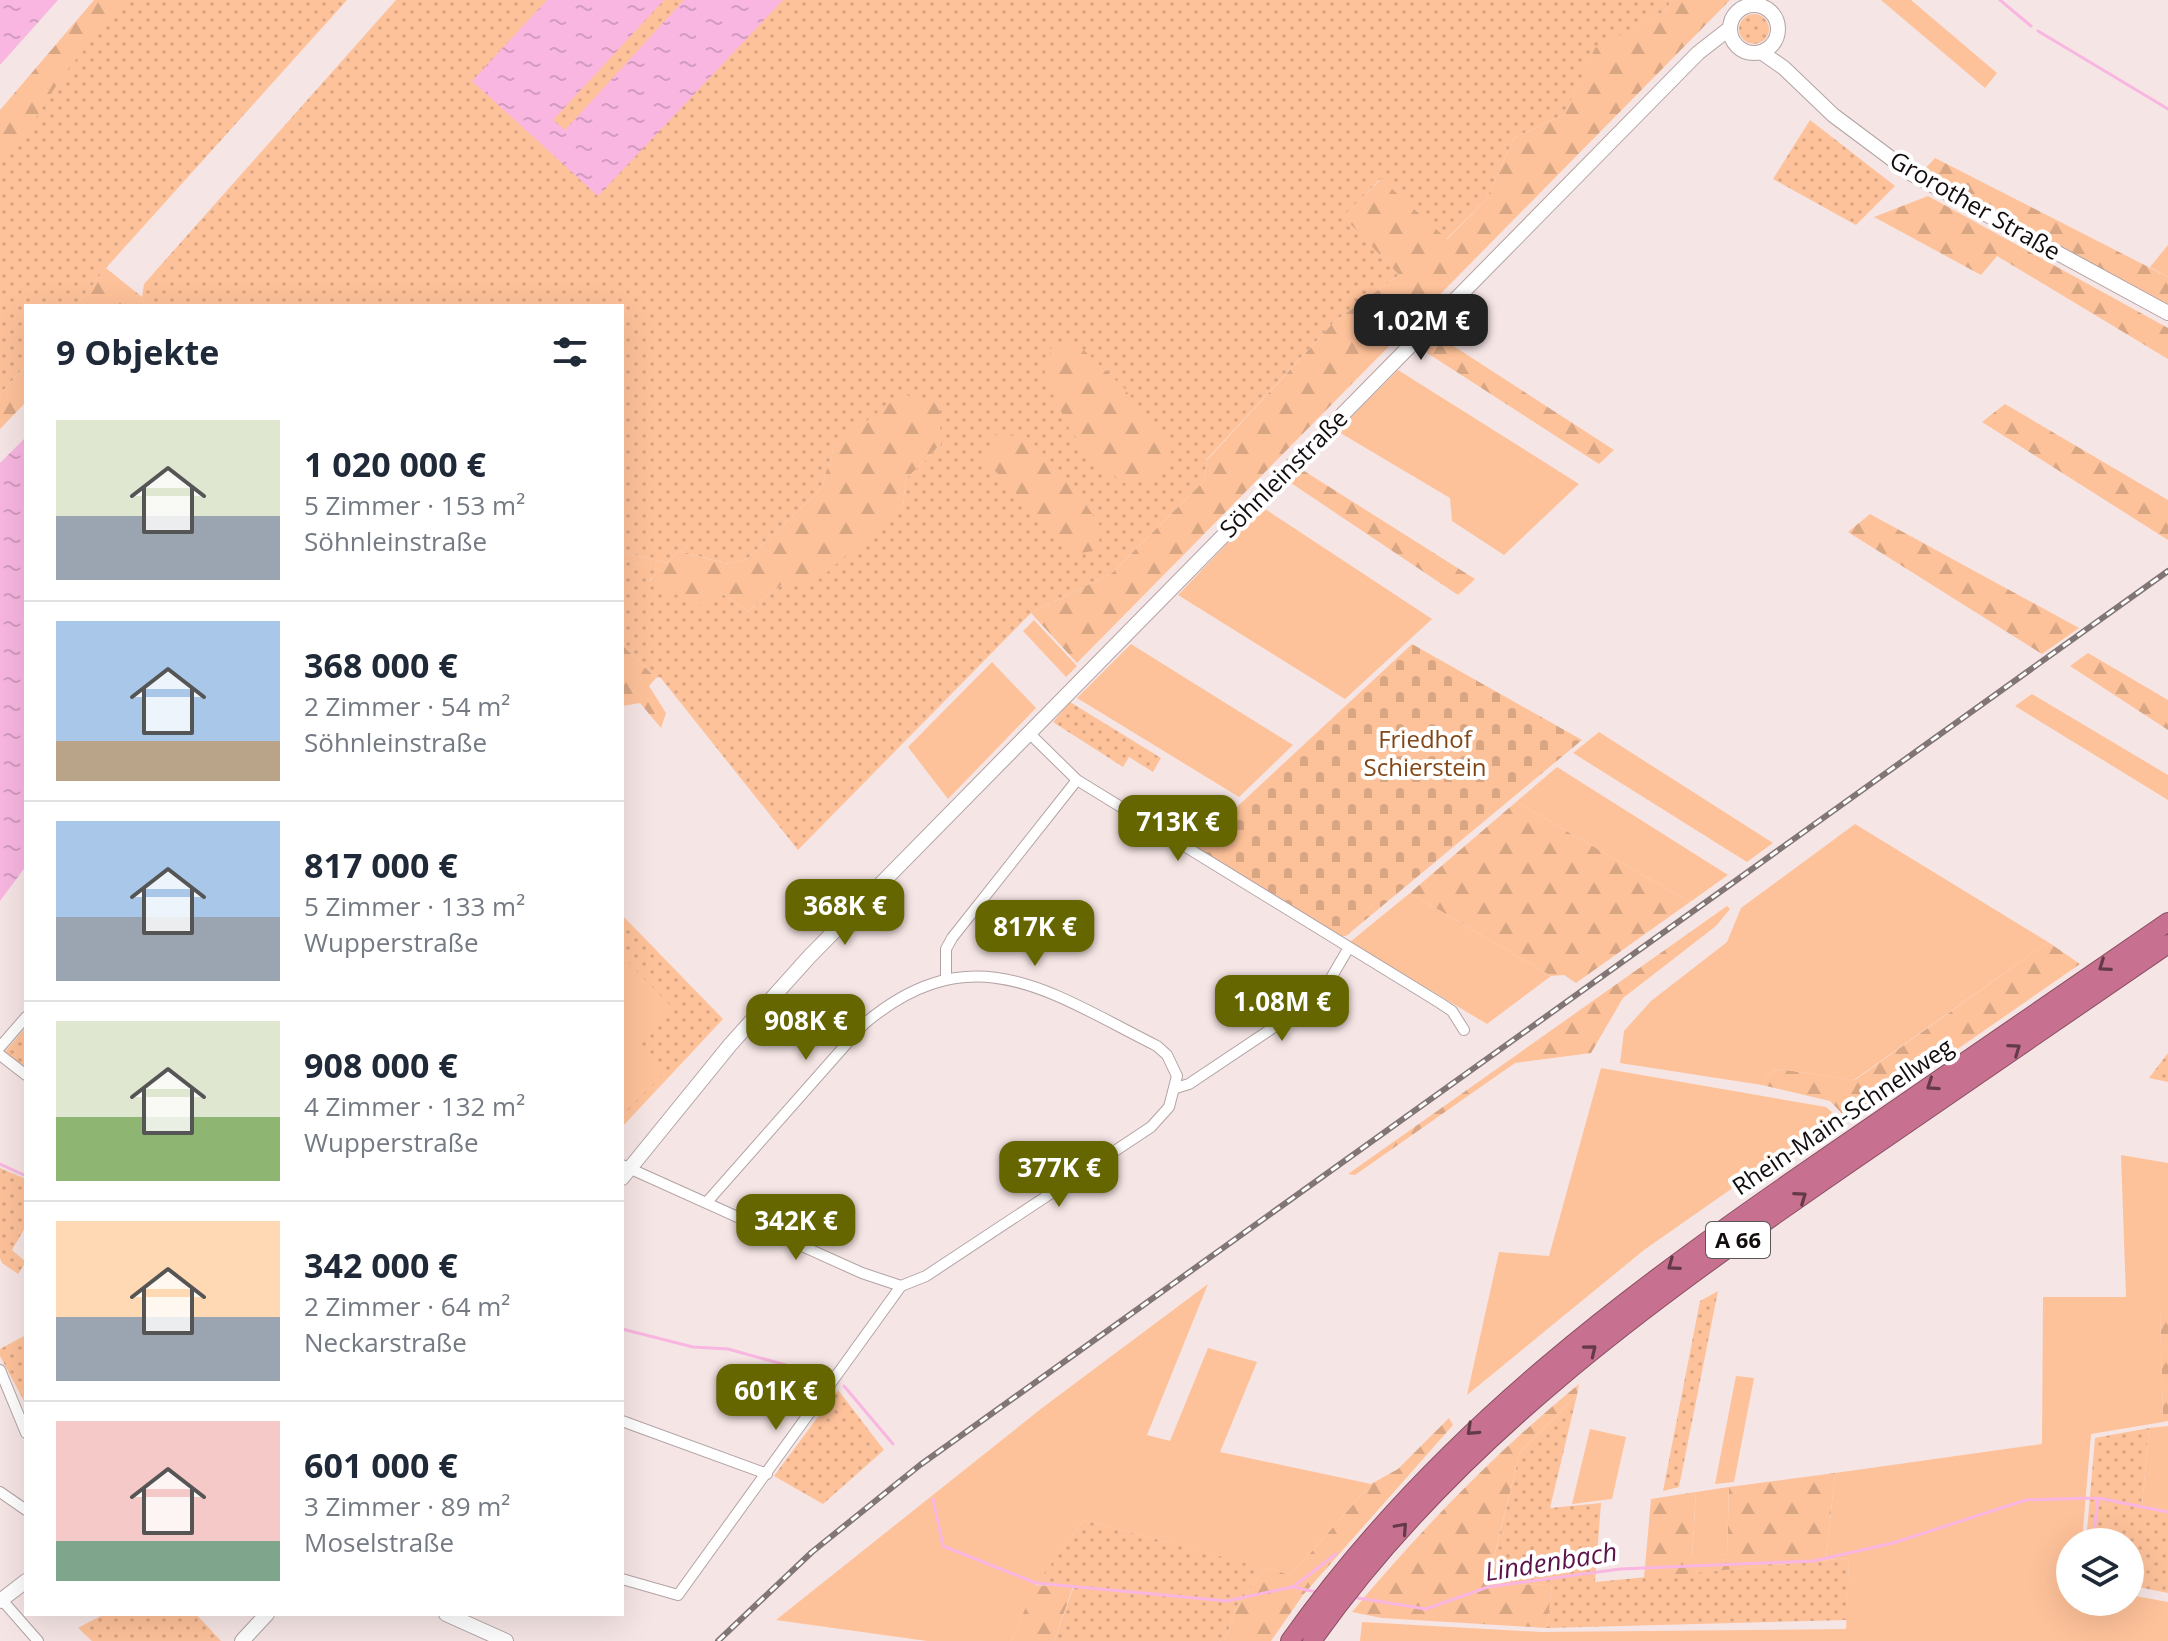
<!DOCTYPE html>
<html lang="de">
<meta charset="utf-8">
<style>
body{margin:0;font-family:"Open Sans",sans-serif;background:#f2f2f3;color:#1f2937;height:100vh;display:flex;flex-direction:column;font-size:30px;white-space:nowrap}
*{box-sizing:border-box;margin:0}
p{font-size:26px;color:#747a83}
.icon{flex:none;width:44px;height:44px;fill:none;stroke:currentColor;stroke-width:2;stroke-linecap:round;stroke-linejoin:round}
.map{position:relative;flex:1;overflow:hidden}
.side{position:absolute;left:24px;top:304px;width:600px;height:1312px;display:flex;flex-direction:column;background:#fff;border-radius:0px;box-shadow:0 8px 32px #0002}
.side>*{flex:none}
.controls{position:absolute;left:2056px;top:1528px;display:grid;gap:16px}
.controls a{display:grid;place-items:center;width:88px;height:88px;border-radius:50%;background:#fff;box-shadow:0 8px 32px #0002;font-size:40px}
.price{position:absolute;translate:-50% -68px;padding:0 18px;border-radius:16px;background:#656600;color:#fff;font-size:26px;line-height:52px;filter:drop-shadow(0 2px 4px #0008)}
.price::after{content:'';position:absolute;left:50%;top:48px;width:24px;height:18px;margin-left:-12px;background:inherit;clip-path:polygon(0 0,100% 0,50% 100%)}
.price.current{background:#222;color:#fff}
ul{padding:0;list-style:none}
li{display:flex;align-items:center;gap:24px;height:200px;padding:0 32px}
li+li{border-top:2px solid #e0e1e3}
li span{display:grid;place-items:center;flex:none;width:224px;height:160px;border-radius:0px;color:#555}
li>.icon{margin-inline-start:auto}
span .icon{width:96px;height:96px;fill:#fffc;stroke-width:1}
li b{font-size:34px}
h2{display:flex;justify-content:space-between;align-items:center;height:96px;padding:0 32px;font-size:34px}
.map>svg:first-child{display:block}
.grass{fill:url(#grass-dots)}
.forest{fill:url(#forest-firs)}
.cemetery{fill:url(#cemetery-stones)}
.garden{fill:#fec29a}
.water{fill:url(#water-ripples)}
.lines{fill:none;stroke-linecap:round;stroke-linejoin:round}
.stream{stroke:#f8b6e1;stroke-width:3}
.street-casing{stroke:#b3a3a4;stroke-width:12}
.secondary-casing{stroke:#b3a3a4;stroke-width:16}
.highway-casing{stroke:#884d62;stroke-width:20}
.street{stroke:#fff;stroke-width:10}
.secondary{stroke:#fff;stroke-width:14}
.highway{stroke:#c7708f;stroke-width:18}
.rail-casing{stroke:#817575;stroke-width:6}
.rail{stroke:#fff;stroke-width:3;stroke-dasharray:9;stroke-linecap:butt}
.oneway{stroke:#643a48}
.labels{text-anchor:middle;stroke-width:8;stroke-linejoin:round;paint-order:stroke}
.shield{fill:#fff;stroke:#5a5656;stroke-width:2}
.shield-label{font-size:22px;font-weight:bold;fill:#130d0d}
.street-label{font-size:24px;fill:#130d0d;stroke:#fff}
.park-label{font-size:24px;fill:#814617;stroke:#fff}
.water-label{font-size:26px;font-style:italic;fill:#5c114a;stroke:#fff}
</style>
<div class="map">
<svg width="2168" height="1641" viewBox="0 0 2168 1641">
<defs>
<pattern id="grass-dots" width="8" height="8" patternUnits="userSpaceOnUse" patternTransform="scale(2)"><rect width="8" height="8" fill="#fec29a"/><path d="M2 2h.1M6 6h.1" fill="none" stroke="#d9a684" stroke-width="1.8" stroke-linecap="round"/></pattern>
<pattern id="forest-firs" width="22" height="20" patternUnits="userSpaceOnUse" patternTransform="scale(2)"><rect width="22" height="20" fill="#fec29a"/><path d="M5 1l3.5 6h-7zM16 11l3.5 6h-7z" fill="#d9a684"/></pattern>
<pattern id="cemetery-stones" width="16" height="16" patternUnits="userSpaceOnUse" patternTransform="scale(2)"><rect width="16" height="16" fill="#fec29a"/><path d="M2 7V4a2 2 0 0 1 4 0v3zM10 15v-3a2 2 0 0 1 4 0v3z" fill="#d9a684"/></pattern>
<pattern id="water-ripples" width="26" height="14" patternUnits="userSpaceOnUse" patternTransform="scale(2)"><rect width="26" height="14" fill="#f8b6e1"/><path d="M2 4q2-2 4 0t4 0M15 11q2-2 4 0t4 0" fill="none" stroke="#d49bc0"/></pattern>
</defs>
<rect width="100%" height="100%" fill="#f6e5e5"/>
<!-- grass -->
<path class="grass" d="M118,0H347L106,268L76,306H26V365L0,394V133Z
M396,0H1671L1667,10L1595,49L1565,114L1514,138L1486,200L1446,239L1380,179L1344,216L1399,275L1334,322L1207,459L1204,481L1112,573L1031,613L798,850L660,677L656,678L622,645V560L661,570L649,581L718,591L748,611L784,583L903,506L906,479L941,444L835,445L820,490L747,559L729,564L679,551L667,563L622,552V306H145L142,297L144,284Z
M1739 29a15 15 0 1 1 30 0a15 15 0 1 1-30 0Z
M1810,120L1895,186L1856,225L1773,179Z
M1070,702L1161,758L1153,772L1129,757L1123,767L1053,722Z
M622,915L723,1019L622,1127Z
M26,1027V1071L3,1054Z
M2168,1053V1082L2149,1078Z
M0,1168L26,1179V1226L12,1250L26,1262L18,1274L2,1263L0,1258Z
M1718,1291L1679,1487L1663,1491L1700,1301Z
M24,1336L26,1400L24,1401L0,1356V1349Z
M838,1390L884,1450L823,1504L774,1476Z
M1577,1395L1550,1508L1601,1503L1595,1582L1849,1558L1847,1620L1547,1628L1552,1584L1487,1586L1520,1452Z
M2149,1428L2142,1506L2168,1510V1593L2138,1587L2139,1576L2130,1574V1542H2086L2095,1438Z
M1084,1520L1266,1568L1236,1607L1227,1635L1220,1641H1054L1074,1586L1037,1582Z
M104,1614H196L221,1641H92L78,1628Z"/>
<!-- forest -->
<path class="forest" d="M94,0H126L63,75L18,146L0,155V110Z
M1671,0H1730L1077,663L1031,613L1112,573L1204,481L1207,460L1334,322L1399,275L1343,216L1381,179L1447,239L1486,200L1514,138L1565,114L1595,48L1667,10Z
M1935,158L2168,277V306L1923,171Z
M1928,196L2168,328V359L1997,256L1981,275L1874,217Z
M106,268L142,297L145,306H76Z
M1435,334L1614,450L1599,464L1421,349Z
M1072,339L1123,387L1172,449L1158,476L1126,484L1096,463L1070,430L1044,376L1052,345Z
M26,365V402L0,429V394Z
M902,394L939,404L941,444L906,479L903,506L810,587L784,583L748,611L718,591L701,606L649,582L660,570L622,560V552L667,563L679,551L728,564L747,559L820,490L835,445Z
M2005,404L2168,500V540L1982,422Z
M993,435L1026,436L1073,484L1103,531L1094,551L1072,554L985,460Z
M1301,469L1475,579L1458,595L1288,481Z
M1870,514L2079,628L2042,654L1848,532Z
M622,645L656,678L649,686L666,713L661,728L640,703L622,706Z
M2088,653L2168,700V730L2070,666Z
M1516,802L1690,902L1576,983L1564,975L1551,976L1410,893Z
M1727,906L1730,909L1716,926L1623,998L1591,1053L1515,1063L1355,1175L1348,1174Z
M2048,942L2080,964L1851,1123L1830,1101L1762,1085L1770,1073L1779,1069L1855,1080Z
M2160,1310H2168V1421L2163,1422Z
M1579,1384L1577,1395L1520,1452L1487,1585L1552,1584L1547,1628L1382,1618L1352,1612C1422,1528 1495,1453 1579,1384Z
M1449,1418L1453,1425L1303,1595L1271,1641H1220L1227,1635L1236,1607L1266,1568L1291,1575L1371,1484L1398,1469Z
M1835,1473L1826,1560L1644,1578L1651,1499L1696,1492L1692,1557L1727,1554L1729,1487Z
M1035,1585L1073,1587L1054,1641H1011Z"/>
<!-- cemetery -->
<path class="cemetery" d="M1412,644L1582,740L1346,936H1338L1197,850V844Z"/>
<!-- garden -->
<path class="garden" d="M1881,0H1911L1997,73L1985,88Z
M2168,245V277L2150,267Z
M1398,370L1579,484L1504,555L1452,521L1450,498L1337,431Z
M1262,507L1432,619L1345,699L1178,595Z
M1034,620L1077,666L1066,677L1023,631Z
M1131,644L1293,745L1239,797L1077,698Z
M992,662L1036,708L948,799L908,747Z
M2032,694L2168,775V800L2015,706Z
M1599,732L1773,843L1747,862L1573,753Z
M1557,767L1728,875L1690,902L1516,802Z
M1855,824L2048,942L1854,1080L1779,1069L1770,1073L1762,1085L1620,1063L1624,1031L1651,1001L1727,942L1741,908Z
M1410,893L1551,976L1487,1024L1350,942Z
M622,956L672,1007L622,1056Z
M639,1047L665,1073L622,1115V1063Z
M1601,1068L1826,1107L1832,1112L1828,1121L1644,1250L1467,1395L1499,1252L1549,1256Z
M2121,1155L2168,1163V1310L2160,1311L2163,1422L2091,1434L2082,1542H2070V1602H2130V1595L2168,1602V1641H1360L1362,1622L1541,1632L1846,1629L1849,1558L1826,1560L1835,1473L2042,1444L2043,1297H2126Z
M1208,1284L1147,1435L1170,1441L1208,1348L1257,1362L1220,1452L1371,1484L1291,1575L1084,1520L1036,1584L1011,1641H927L776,1620L1042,1408Z
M1736,1376L1754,1378L1734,1482L1715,1484Z
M2168,1426V1510L2142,1506L2149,1428Z
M1590,1429L1626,1437L1612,1499L1572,1504Z
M1729,1487L1727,1554L1692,1558L1696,1492Z"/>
<!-- water -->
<path class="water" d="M0,0H58L0,65Z
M547,0H664L553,120L565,130L684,0H783L598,196L472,81Z
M26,437V866L0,901V463Z"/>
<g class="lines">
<!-- stream -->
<path class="stream" d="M2000,0L2031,26
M2038,31L2168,109
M0,1164L26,1176
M622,1329L693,1347L728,1349L822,1375
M844,1386L893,1444
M933,1499L943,1546L1036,1583L1227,1601L1292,1587L1317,1592
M2093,1542L2098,1498
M1294,1586L1336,1554
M1352,1597L1426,1609L1488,1587L1620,1569L1813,1561L1893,1543L2026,1500L2098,1498L2168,1512"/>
<defs>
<path id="street" d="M1029,733L1077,780L1440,1003L1452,1011L1464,1030
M946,979V949L952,938L1077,780
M0,1047L26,1017
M0,1055L26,1075
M1176,1088L1189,1084L1307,1005L1324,990L1348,949
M622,1165L862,1273L901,1286
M0,1370L26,1433
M622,1421L767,1474
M0,1492L26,1510
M622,1579L678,1595L901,1286L926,1276L1151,1127L1169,1107L1177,1076L1167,1055L1157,1046C1051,993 973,932 864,1024L707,1202
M2,1600L38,1641"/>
<path id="secondary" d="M1730 29a24 24 0 1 1 48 0a24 24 0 1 1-48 0Z
M1761,52L1784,68L1833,115L1912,174L2168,313
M622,1178L730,1045L809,957L1698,53L1730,28
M0,1601L26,1581
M446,1614L506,1641
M242,1641L267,1614"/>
<path id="highway" d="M1290,1641C1440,1429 1638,1286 1850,1141C1956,1068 2062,995 2168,922
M1312,1641C1451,1443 1648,1302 1845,1166C1953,1092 2060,1018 2168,944"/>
</defs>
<!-- street casing -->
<use href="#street" class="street-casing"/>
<!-- secondary casing -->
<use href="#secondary" class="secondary-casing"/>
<!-- highway casing -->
<use href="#highway" class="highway-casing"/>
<!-- street -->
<use href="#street" class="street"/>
<!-- secondary -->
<use href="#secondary" class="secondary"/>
<!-- highway -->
<use href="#highway" class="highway"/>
<defs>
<path id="rail" d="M718,1641L812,1552L920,1465L2168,571"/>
</defs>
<!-- rail casing -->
<use href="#rail" class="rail-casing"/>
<!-- rail -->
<use href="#rail" class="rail"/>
</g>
<!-- one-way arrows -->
<defs><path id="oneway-chevron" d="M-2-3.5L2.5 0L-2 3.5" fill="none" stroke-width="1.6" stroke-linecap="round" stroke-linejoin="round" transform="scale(2)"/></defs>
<g class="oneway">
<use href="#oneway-chevron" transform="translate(2104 966) rotate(145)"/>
<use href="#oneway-chevron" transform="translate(2015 1049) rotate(-35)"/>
<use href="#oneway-chevron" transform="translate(1932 1085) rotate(146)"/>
<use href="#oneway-chevron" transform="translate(1801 1197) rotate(-35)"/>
<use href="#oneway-chevron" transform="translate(1673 1265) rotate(144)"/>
<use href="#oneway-chevron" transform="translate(1591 1350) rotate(-39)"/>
<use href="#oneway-chevron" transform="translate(1472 1430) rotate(137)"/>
<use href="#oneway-chevron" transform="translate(1402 1528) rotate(-48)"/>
</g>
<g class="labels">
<!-- shield labels -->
<rect class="shield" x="1706" y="1222" width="64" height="36" rx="6"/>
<g class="shield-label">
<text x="1738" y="1248">A 66</text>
</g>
<!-- street labels -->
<g class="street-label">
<text transform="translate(1975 206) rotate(30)" y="8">Grorother Straße</text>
<text transform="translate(1284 474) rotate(-45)" y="8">Söhnleinstraße</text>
<text transform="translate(1843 1117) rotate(-34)" y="8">Rhein-Main-Schnellweg</text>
</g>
<!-- park labels -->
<g class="park-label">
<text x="1425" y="748">Friedhof<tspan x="1425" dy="28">Schierstein</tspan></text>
</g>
<!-- water labels -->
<g class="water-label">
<text transform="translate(1551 1562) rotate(-9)" y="9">Lindenbach</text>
</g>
</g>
</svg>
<div class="controls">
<a><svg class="icon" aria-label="layers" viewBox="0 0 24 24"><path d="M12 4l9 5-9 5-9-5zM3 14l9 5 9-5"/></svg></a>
</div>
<b class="price current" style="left:1421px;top:362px">1.02M €</b>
<b class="price" style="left:1178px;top:863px">713K €</b>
<b class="price" style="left:845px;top:947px">368K €</b>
<b class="price" style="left:1035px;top:968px">817K €</b>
<b class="price" style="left:1282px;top:1043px">1.08M €</b>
<b class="price" style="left:806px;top:1062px">908K €</b>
<b class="price" style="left:1059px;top:1209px">377K €</b>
<b class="price" style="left:796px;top:1262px">342K €</b>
<b class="price" style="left:776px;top:1432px">601K €</b>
<section class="side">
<h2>9 Objekte<svg class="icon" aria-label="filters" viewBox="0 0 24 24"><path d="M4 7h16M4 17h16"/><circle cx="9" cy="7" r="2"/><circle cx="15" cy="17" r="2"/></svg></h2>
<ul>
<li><span style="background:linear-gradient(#dfe7d0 60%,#9aa5b1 0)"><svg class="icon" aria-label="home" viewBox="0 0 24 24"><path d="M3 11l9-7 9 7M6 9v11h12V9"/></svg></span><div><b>1 020 000 €</b><p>5 Zimmer · 153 m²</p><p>Söhnleinstraße</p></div></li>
<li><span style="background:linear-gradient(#a9c7e8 75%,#b9a48a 0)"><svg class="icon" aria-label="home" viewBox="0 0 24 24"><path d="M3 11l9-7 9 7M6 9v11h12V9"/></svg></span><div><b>368 000 €</b><p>2 Zimmer · 54 m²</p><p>Söhnleinstraße</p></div></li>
<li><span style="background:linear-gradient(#a9c7e8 60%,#9aa5b1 0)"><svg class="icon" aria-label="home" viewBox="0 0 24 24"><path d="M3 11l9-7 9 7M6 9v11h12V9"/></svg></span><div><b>817 000 €</b><p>5 Zimmer · 133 m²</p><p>Wupperstraße</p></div></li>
<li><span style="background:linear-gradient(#dfe7d0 60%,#8fb573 0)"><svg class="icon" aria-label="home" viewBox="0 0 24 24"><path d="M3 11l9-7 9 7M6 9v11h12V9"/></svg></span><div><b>908 000 €</b><p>4 Zimmer · 132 m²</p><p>Wupperstraße</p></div></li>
<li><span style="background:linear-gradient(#ffd9b3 60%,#9aa5b1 0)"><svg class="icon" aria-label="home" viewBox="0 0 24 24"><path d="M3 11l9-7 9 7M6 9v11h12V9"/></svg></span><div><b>342 000 €</b><p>2 Zimmer · 64 m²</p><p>Neckarstraße</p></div></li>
<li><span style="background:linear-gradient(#f6c9c9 75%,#7fa58c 0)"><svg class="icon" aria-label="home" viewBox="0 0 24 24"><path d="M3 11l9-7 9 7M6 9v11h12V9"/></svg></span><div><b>601 000 €</b><p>3 Zimmer · 89 m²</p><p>Moselstraße</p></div></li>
</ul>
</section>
</div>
